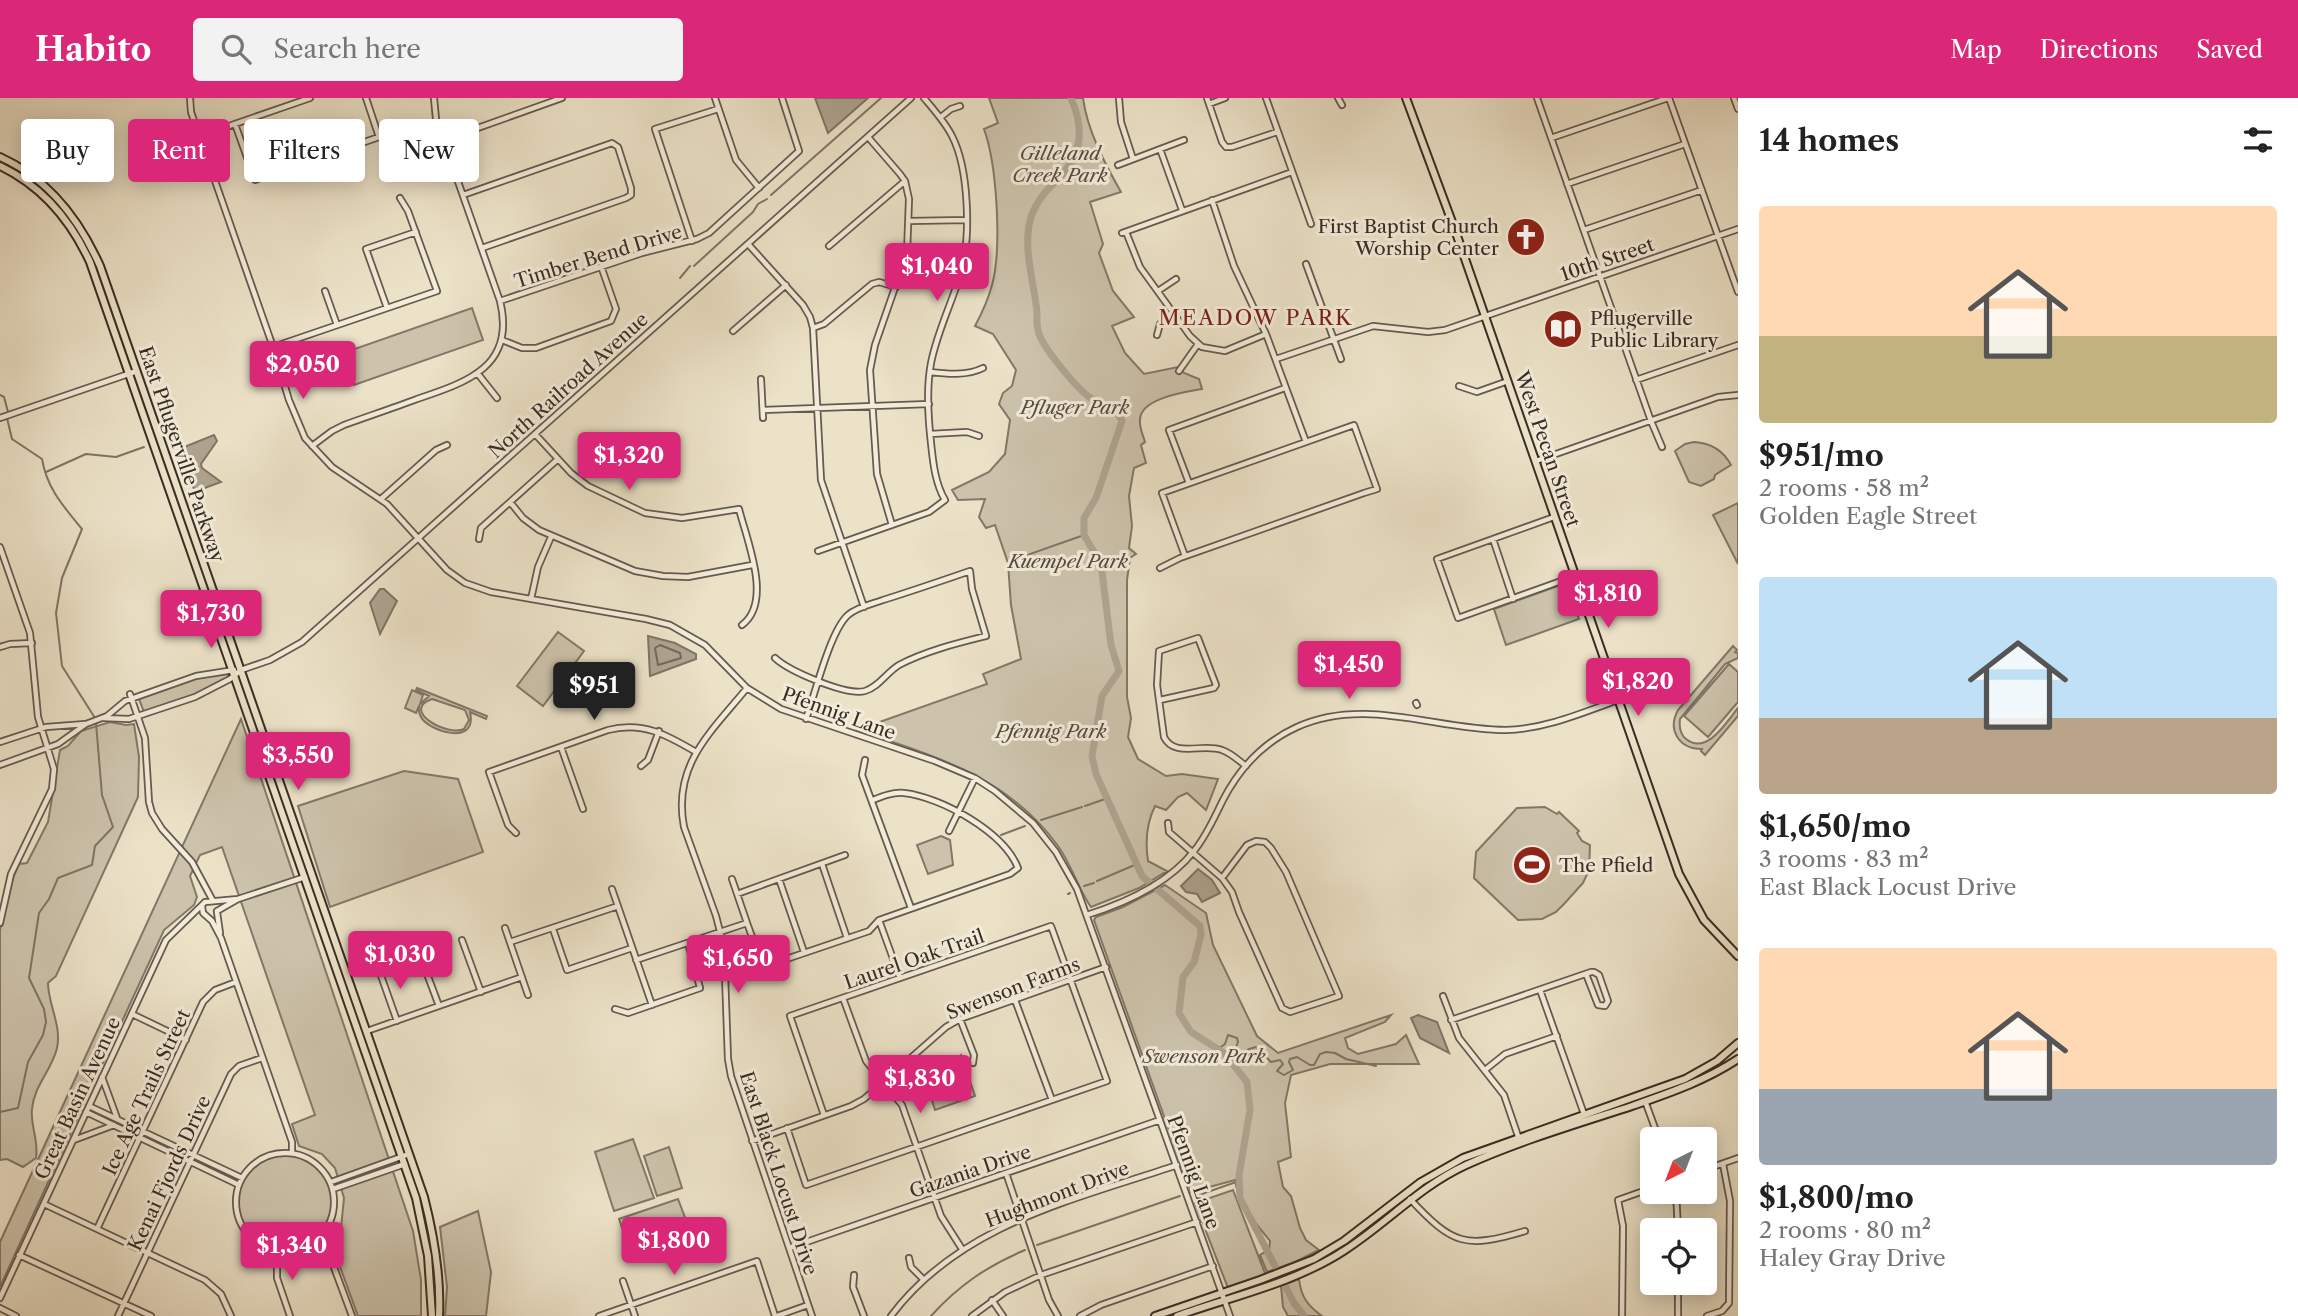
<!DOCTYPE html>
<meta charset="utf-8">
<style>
body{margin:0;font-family:"Libre Caslon Text",serif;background:#f2f2f2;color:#222;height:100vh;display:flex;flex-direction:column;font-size:26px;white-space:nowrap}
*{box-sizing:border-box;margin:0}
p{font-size:23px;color:#767676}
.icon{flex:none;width:38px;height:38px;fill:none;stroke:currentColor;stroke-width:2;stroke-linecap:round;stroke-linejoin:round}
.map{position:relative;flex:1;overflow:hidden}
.panel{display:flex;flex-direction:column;background:#fff;width:560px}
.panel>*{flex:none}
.banner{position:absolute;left:21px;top:21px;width:665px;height:63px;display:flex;gap:14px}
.needle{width:46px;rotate:222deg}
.buttons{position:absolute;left:1640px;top:1029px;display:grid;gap:14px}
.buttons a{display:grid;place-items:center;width:77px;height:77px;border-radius:7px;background:#fff;box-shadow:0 4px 18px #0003;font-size:35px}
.price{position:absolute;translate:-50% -60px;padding:0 16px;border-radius:7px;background:#db2777;color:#fff;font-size:23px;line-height:46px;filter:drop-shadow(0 2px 4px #0008)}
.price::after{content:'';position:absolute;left:50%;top:42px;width:21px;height:16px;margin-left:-10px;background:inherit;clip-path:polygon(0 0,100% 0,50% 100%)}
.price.current{background:#222;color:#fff}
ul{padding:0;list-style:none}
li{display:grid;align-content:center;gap:14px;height:371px;padding:0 21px}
li span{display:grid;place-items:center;height:217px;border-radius:7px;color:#555}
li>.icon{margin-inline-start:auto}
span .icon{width:126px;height:126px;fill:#fffc;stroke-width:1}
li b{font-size:30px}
h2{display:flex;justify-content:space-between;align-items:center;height:84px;padding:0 21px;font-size:30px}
.chip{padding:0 24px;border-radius:7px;background:#fff;box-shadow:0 4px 18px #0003;font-size:24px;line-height:63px}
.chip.current{background:#db2777;color:#fff}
header{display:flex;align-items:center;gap:42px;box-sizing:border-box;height:98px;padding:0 35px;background:#db2777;color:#fff}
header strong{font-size:33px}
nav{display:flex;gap:38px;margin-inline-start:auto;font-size:24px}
.search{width:490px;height:63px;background:#f2f2f2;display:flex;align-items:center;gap:18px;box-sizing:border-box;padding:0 24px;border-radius:7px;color:#767676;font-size:26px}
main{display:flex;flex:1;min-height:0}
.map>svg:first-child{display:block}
.green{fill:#cdc3ac;stroke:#827868;stroke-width:2;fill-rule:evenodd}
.water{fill:#afa491;stroke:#7f7466;stroke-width:2}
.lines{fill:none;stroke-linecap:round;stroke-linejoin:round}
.shore{stroke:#74685b;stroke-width:2}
.stream{stroke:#7f7466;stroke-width:2}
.river{stroke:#afa491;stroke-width:7}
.minor-casing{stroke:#655a4e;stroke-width:8}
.major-casing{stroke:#382d25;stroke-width:10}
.minor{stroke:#f3ecdb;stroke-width:4.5}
.major{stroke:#ece2c8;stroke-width:6}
.labels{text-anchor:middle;stroke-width:6;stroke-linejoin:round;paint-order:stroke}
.park-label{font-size:19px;font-style:italic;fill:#564b40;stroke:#f3ecdb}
.poi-label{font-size:19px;fill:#382d25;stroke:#f3ecdb;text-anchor:start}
.street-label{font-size:19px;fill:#382d25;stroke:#f3ecdb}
.neighbourhood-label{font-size:21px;letter-spacing:2px;fill:#7a1f14;stroke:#f3ecdb}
</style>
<header>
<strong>Habito</strong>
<div class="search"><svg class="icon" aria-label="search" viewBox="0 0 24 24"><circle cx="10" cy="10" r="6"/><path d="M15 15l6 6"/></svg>Search here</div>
<nav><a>Map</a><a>Directions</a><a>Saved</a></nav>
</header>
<main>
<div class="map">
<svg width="1738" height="1218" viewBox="0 0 1738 1218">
<rect width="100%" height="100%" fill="#ece2c8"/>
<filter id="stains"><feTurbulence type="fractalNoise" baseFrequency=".00286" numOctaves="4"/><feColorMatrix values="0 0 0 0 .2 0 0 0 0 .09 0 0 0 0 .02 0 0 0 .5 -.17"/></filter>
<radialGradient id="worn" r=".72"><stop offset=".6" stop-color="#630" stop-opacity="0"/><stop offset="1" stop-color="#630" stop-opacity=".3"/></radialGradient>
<!-- green -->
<path class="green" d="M989,0H1083C1087,32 1105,66 1121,94L1090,104L1103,146L1099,155L1113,193L1134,219L1112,228L1125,255L1144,276L1178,269L1184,275L1199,281L1202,291C1186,294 1140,300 1140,322C1139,329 1143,337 1145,344L1141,347L1146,365L1134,370L1129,398L1132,428L1129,450L1136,456L1130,460L1127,482V599L1131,620L1128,639L1138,661L1166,678L1182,676L1218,681L1206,712L1187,695L1178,699L1166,712L1155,708C1146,726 1145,743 1148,763L1167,773L1139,790L1091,809C1078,791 1072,767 1058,748C1006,677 936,659 857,632L987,586L983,576L1021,561L1011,507L1008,465L995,427L986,430L979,419L985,401L958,402L952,392L989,374L1005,356L1010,322L999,306L1003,295L1012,288L1016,272L993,236L975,228C982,215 988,202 992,187C1002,150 997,67 984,31L998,25Z
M472,210L483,242L354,287L343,255Z
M1694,344C1711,345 1723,352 1731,367L1715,377L1714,381L1701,388L1689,384L1675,353L1685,346Z
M1738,405V466L1713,417Z
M1566,485L1579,521L1506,547L1494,511Z
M558,534L584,553L543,608L517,588Z
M1733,548L1737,552L1735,554L1738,555V560L1725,566L1680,621C1679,629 1680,636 1686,641C1707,658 1727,623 1738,610V618L1705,657L1701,653L1702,651C1679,651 1667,632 1678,612Z
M1729,566L1738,574V604L1708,639L1684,618Z
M226,575L229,578L227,581L200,595L144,614L139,601L193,581Z
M417,590L487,618L486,621L470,614C478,650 427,632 421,619C418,615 419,612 419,608L416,615L405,610L412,592L423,597L420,606L429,598L416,592ZM432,601L465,612L469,622L464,631C447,639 400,612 432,601Z
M241,621L413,1133L421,1182V1218H358L331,1144L341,1130L344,1100L335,1070L322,1056L299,1048L292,1026L315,1017L222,749L200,757L190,778L197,799L194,807L164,832L0,1189V1144Z
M110,624L126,627L134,626L139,659L138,699L56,878L48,885C48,906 62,928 57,950C52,972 34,987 32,1011C30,1027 39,1043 36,1060L23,1069L7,1061L0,1062V832L11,784L19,766L27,765L48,724L60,652L68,648L81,633Z
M404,673L458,681L483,754L330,809L298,708Z
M1545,709L1557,716L1559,714L1579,733L1577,735L1582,743L1590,747L1589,772L1583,785L1564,806L1556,814L1542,821L1518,822L1474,780L1476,754L1517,710Z
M941,738L950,742L953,767L928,776L917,747Z
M1165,787L1206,815L1213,847L1257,938L1278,955L1391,917L1385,924L1345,940L1348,950L1358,956L1396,946L1406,937L1419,966H1330L1291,977L1285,1005L1291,1059L1278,1064L1283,1089L1291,1098L1300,1130L1306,1142L1319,1152L1295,1164L1267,1174L1260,1157L1269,1152L1270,1143C1254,1123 1239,1108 1235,1082L1191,1094L1094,822L1096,819L1123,809Z
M961,957L975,998L935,1012L927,987Z
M633,1041L654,1100L614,1113L595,1054Z
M669,1049L682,1090L657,1098L644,1058Z
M238 1104a47 47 0 1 1 94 0a47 47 0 1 1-94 0Z
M1233,1092L1266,1178L1228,1190L1195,1105Z
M678,1101L692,1138L632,1159L619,1121Z
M478,1113L491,1174L486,1218H445L447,1189L440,1129Z
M1299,1181C1301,1199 1308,1208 1322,1218H1288L1283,1209L1281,1188Z"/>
<!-- water -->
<path class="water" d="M815,0H868L828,35Z
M214,337L217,343L201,366L202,370L221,384L197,393L194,391L181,353L184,349Z
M380,491H384L397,503L380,536L370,505Z
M648,538L675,545L696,556V561L650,578Z
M1198,771L1212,782L1220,795L1202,804L1197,796L1186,794L1181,788Z
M1418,917L1437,924L1449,955L1420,940L1411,920Z"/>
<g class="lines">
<!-- shore -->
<path class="shore" d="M660,547L680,555L681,560L658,567L655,550Z"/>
<!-- stream -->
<path class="stream" d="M771,97L881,0
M694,168L753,114L758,106L767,101
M680,180L690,168
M0,297L4,299L8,314
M7,320L12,341L42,361C47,391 64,409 82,431L62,480L56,515L62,568L95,620
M46,374L86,356L116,359L144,349
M1013,462L1084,437
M1085,708L1108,700
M1041,722L1082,709
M1001,737L1025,728
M1097,783L1137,766
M1084,788L1094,785
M1068,796L1070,795
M1218,951L1225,946L1228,937L1237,940L1238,944L1235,952L1244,956L1249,951L1256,949L1271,964L1280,962L1283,966L1277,973L1284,977L1293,972L1289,964L1290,961L1297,959L1310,967H1314L1320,956L1326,954L1335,955L1346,961L1376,968
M0,1014L18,1010L28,964L43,937L46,924L44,911L29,880L39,815L49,801L58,780L92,767L95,748L113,729L102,697L96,625
M1196,1098L1239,1083
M1037,1147L1180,1098
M931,1218C958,1188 987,1168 1025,1152"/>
<!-- river -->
<path class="river" d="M1071,0C1085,32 1082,57 1057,82C1046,93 1038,101 1032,116C1022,144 1032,177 1036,206C1038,215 1036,224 1038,232C1040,247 1076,289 1089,299C1102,308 1115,307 1122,323L1096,400L1084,420V437L1101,466L1111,547L1119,573L1102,598L1092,658L1096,676L1142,778L1200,828L1201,837L1194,864L1183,879L1179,915L1191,934L1224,955L1247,984L1250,1012L1239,1077L1240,1100L1294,1205L1304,1218"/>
<defs>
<path id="minor" d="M190,0L191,14L273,249L289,302L305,340L332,369L387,406L447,472L465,485L491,494L646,521L670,527L705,547L747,590L781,611L935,663L975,680L995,693L1033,725L1056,754L1077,791L1230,1218
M715,0L736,62L759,90
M1119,0L1121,24L1133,61
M1207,0L1222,44L1226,49H1232L1277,34
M1266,0L1311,126
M1338,0L1342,7
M1537,0L1651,323L1662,349
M1669,0L1738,194
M1734,0L1738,11
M1209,6L1225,0
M941,19L951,11L960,8
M235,26L255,82L379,39L366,0
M200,38L310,0
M868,39L900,76L905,83L909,101L907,155L875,247L870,272L877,376L892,427
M1551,40L1668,0
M444,42L562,0
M1160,51L1182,112
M1118,67L1184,42
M1567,86L1685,46
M463,97L612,45L618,49L631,90V97L626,100L482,150
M1212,102L1234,168L1266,236L1306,344
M909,123L966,122
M1584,132L1702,92
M1126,134L1140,169L1190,238L1202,249L1225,253L1266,236
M1122,135L1292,74
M692,143L655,31L718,11
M748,146L803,207L810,219L813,230L821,382L864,509
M829,148L905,83
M1306,166L1341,261
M325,193L337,227
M1158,193L1176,181
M500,203L642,155L697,141L709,135L799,53L782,0
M387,210L366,151L416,134
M813,230L824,226L872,186L879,184L896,189
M733,233L786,187
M1157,237L1160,226L1173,214
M502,242L522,250H536L611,223L616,211L601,168
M273,249L437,193L408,113L400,100
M1276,261L1373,228L1428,234L1445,232L1738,131
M1179,273L1198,246
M930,274C947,276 967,278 983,270
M478,276L497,300
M761,281L763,320
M1636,282L1738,247
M1459,288L1477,294L1508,283
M763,312L929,306
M0,320L137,273
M535,336L571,375L588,388L645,415L682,420L739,411C747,443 773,504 742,527
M930,336L967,334L979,338
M312,348L332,333L344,327C369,318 393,310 417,301C468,284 516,268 500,203L436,21L434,0
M1536,363L1718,299L1738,297
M1189,385L1169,332L1285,290
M381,401L436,352L447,347
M510,404L523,420L539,432L635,473L663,478L688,479L752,467
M1554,419L1437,461L1458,520L1575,478
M479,441L481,430L558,361
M1493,441L1513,501
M0,449L30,535L38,619L54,671L52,691L11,776L0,825
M818,453L929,414L945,402C935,385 933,364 931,345C928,319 926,291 931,265C937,234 952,205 961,174C971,139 969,71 952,38C945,24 934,12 924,0
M1160,470L1180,460L1364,395L1377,391L1354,327L1162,395L1185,458
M531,501L538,469L551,439
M0,549L10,546L32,545
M775,560C789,573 846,598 865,593C879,589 887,574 899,567C925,553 958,545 986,538L972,491L970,473C941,483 912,493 883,502C872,506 857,509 848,517C830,533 815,596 806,621
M747,590C711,634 672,667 684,729L716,818L724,849L728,961L731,978L812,1218
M130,596L145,640L149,704L152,715L162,731L192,764L213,803
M1160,602L1214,590L1216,587L1198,540L1159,553L1157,587L1164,639C1174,660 1203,645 1222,652C1231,655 1238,662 1246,668
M1416,605L1417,607
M103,620L129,621L195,599L230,581L241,572L270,562L302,544L911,0
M0,644L46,629L85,626
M561,649L583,711
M865,662L862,677L911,810
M0,667L58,646L86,626L107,618L125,603L196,578L234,572
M641,668L648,662L659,633
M1168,725L1169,734L1222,780L1232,794L1239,814L1282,910L1290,914L1339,898L1286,774L1271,750L1265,744L1256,743L1247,747L1222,780
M949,733L975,680
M516,735L508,727L489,674L608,632C643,623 667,637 696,654
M822,766L847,840
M779,781L804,854
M612,791L652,907
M737,796L845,757
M202,808L203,815L212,823L221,840L292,1044V1055
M217,813L238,801L305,779
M217,814L220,835
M1087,817C1125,805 1169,785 1194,753C1207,737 1214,720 1223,702C1239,671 1264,644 1297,629C1365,598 1436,632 1506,632C1545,631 1582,615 1618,602
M879,822L900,880
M747,825L763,869L869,833L879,822L1010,776L1018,770C1004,734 941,699 904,695C893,694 883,698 873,702
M505,830L528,897
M553,831L567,872L632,850
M462,842L481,894
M510,844L618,808
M420,857L439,908
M636,862L747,825L732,781
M379,872L397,923
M750,874L763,869
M1540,892L1584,1016
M1443,898L1459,940L1504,997L1519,1041
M843,900L866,963L902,1007L941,1118L962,1151
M1015,902L1052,1002
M615,911L628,915L700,890L688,845
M132,916L186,942
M960,921L974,957L973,965
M1451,922L1591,874H1594L1599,877L1608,903L1605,908L1598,907L1586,876
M367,933L522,879
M1485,972L1505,956L1557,938
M102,979L117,1020
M1645,1003L1659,1041
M89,1008L242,1080
M86,1014L239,1087
M787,1030L806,1087L1107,983L1051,828L790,918L824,1017
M74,1042L114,1027
M752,1043L851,1008L864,1001L946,929L960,921L1106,869
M236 1104a49 49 0 1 1 98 0a49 49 0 1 1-98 0Z
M1704,1072L1738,1060
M1006,1075L1049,1202L1058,1218
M331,1084L409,1056
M333,1091L405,1066
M1676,1094L1678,1132
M1410,1101C1453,1147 1465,1151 1525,1133
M44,1106L205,1182L221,1196L231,1218
M97,1131L203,904L215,892L236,884
M322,1137L352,1218
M789,1150L1160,1022
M277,1153V1180L290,1218
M19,1157L151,1218
M909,1160L911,1169L923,1181
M854,1177L853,1189L864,1218
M623,1183L635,1218
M1678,1185V1218
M0,1200L166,842L205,804L238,801
M992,1202L1003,1218
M0,1210L16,1218
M118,1218L231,976L239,968L262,960
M599,1218L757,1163L775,1218
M777,1218L808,1207
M891,1218C960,1126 1074,1102 1177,1067
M972,1218L1005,1194L1041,1177L1197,1124
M1080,1218L1101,1207L1213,1168
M1622,1218L1623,1128L1618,1102L1652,1090
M1707,1218L1722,1213L1729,1205L1730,1103L1723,1066"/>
<path id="major" d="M1406,0L1455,132L1679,776L1704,822L1738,858
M0,59C49,81 79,121 100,168L424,1099C434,1138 441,1177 439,1218
M0,68C42,88 71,123 90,164L416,1100L428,1158L432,1218
M1155,1218L1260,1182L1314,1161L1344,1143L1421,1084L1463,1060L1685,981L1717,963L1738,945
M1177,1218C1233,1198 1295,1185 1345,1152C1387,1125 1420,1088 1466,1067C1519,1043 1577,1026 1632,1008C1669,995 1705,983 1738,961"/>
</defs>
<!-- minor casing -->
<use href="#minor" class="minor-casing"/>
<!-- major casing -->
<use href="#major" class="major-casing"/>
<!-- minor -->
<use href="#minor" class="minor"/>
<!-- major -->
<use href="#major" class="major"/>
</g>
<!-- icons -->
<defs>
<symbol id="church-disc" viewBox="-11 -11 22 22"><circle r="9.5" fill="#8f2418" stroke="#f3ecdb"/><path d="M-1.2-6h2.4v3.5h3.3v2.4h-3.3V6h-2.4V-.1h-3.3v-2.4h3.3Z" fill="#fff"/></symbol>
<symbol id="library-disc" viewBox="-11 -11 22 22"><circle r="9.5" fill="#8f2418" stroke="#f3ecdb"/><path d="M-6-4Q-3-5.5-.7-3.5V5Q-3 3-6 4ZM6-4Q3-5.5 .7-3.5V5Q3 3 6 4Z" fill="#fff"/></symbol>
<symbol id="stadium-disc" viewBox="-11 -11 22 22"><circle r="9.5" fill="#8f2418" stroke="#f3ecdb"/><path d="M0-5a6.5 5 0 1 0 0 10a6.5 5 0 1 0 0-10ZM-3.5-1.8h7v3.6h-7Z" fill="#fff"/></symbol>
</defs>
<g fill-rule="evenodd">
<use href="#church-disc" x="1504" y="117" width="44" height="44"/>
<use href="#library-disc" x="1541" y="209" width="44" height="44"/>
<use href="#stadium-disc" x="1510" y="745" width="44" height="44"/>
</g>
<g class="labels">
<!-- park labels -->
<g class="park-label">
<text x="1060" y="62">Gilleland<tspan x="1060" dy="22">Creek Park</tspan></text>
<text x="1075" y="316">Pfluger Park</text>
<text x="1068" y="470">Kuempel Park</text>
<text x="1051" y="640">Pfennig Park</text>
<text x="1204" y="965">Swenson Park</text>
</g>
<!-- poi labels -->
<g class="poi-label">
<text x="1499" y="135" text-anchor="end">First Baptist Church<tspan x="1499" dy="22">Worship Center</tspan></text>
<text x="1590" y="227">Pflugerville<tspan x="1590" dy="22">Public Library</tspan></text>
<text x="1559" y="774">The Pfield</text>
</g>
<!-- street labels -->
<g class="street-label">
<text transform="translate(598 158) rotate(-17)" y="7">Timber Bend Drive</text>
<text transform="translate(1607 161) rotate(-19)" y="7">10th Street</text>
<text transform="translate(568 287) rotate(-42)" y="7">North Railroad Avenue</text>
<text transform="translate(1548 351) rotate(71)" y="7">West Pecan Street</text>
<text transform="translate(182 356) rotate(71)" y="7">East Pflugerville Parkway</text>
<text transform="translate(839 615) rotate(20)" y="7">Pfennig Lane</text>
<text transform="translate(914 861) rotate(-19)" y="7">Laurel Oak Trail</text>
<text transform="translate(1013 890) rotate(-21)" y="7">Swenson Farms</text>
<text transform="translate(146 994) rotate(-65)" y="7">Ice Age Trails Street</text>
<text transform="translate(77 1000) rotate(-65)" y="7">Great Basin Avenue</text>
<text transform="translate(970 1073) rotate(-19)" y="7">Gazania Drive</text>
<text transform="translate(1194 1074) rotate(70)" y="7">Pfennig Lane</text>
<text transform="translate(169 1075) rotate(-65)" y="7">Kenai Fjords Drive</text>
<text transform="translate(779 1075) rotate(72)" y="7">East Black Locust Drive</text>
<text transform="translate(1057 1096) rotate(-21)" y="7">Hughmont Drive</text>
</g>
<!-- neighbourhood labels -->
<g class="neighbourhood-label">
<text x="1256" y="227">MEADOW PARK</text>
</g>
</g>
<rect width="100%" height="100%" filter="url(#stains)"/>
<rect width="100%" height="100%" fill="url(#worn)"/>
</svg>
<div class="buttons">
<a><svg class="needle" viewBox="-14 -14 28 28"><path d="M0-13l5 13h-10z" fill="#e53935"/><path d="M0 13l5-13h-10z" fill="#767676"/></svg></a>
<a><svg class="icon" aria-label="locate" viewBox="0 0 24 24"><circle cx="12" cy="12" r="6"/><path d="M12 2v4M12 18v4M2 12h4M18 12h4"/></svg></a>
</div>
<b class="price" style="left:937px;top:205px">$1,040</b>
<b class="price" style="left:303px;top:303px">$2,050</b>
<b class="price" style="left:629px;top:394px">$1,320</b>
<b class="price" style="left:1608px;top:532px">$1,810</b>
<b class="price" style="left:211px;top:552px">$1,730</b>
<b class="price" style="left:1349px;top:603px">$1,450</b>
<b class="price" style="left:1638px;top:620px">$1,820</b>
<b class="price current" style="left:594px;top:624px">$951</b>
<b class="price" style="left:298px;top:694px">$3,550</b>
<b class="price" style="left:400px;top:893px">$1,030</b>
<b class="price" style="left:738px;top:897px">$1,650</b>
<b class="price" style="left:920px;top:1017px">$1,830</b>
<b class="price" style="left:674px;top:1179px">$1,800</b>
<b class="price" style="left:292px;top:1184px">$1,340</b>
<div class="banner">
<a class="chip">Buy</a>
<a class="chip current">Rent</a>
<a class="chip">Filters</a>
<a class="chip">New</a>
</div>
</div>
<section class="panel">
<h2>14 homes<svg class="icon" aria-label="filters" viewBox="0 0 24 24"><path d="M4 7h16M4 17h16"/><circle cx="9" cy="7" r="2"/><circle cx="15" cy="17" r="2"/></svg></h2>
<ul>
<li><span style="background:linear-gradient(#ffd9b3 60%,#c2b280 0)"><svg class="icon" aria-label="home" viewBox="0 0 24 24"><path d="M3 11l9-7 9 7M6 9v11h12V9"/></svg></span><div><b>$951/mo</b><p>2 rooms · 58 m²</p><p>Golden Eagle Street</p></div></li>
<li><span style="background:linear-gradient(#bfe0f5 65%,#b9a48a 0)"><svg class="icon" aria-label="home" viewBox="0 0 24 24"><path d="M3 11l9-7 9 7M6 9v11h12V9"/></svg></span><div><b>$1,650/mo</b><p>3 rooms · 83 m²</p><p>East Black Locust Drive</p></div></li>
<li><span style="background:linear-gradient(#ffd9b3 65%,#9aa5b1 0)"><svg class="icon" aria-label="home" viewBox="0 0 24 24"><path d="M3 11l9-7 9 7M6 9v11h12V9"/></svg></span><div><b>$1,800/mo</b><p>2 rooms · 80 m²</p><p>Haley Gray Drive</p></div></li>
</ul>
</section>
</main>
